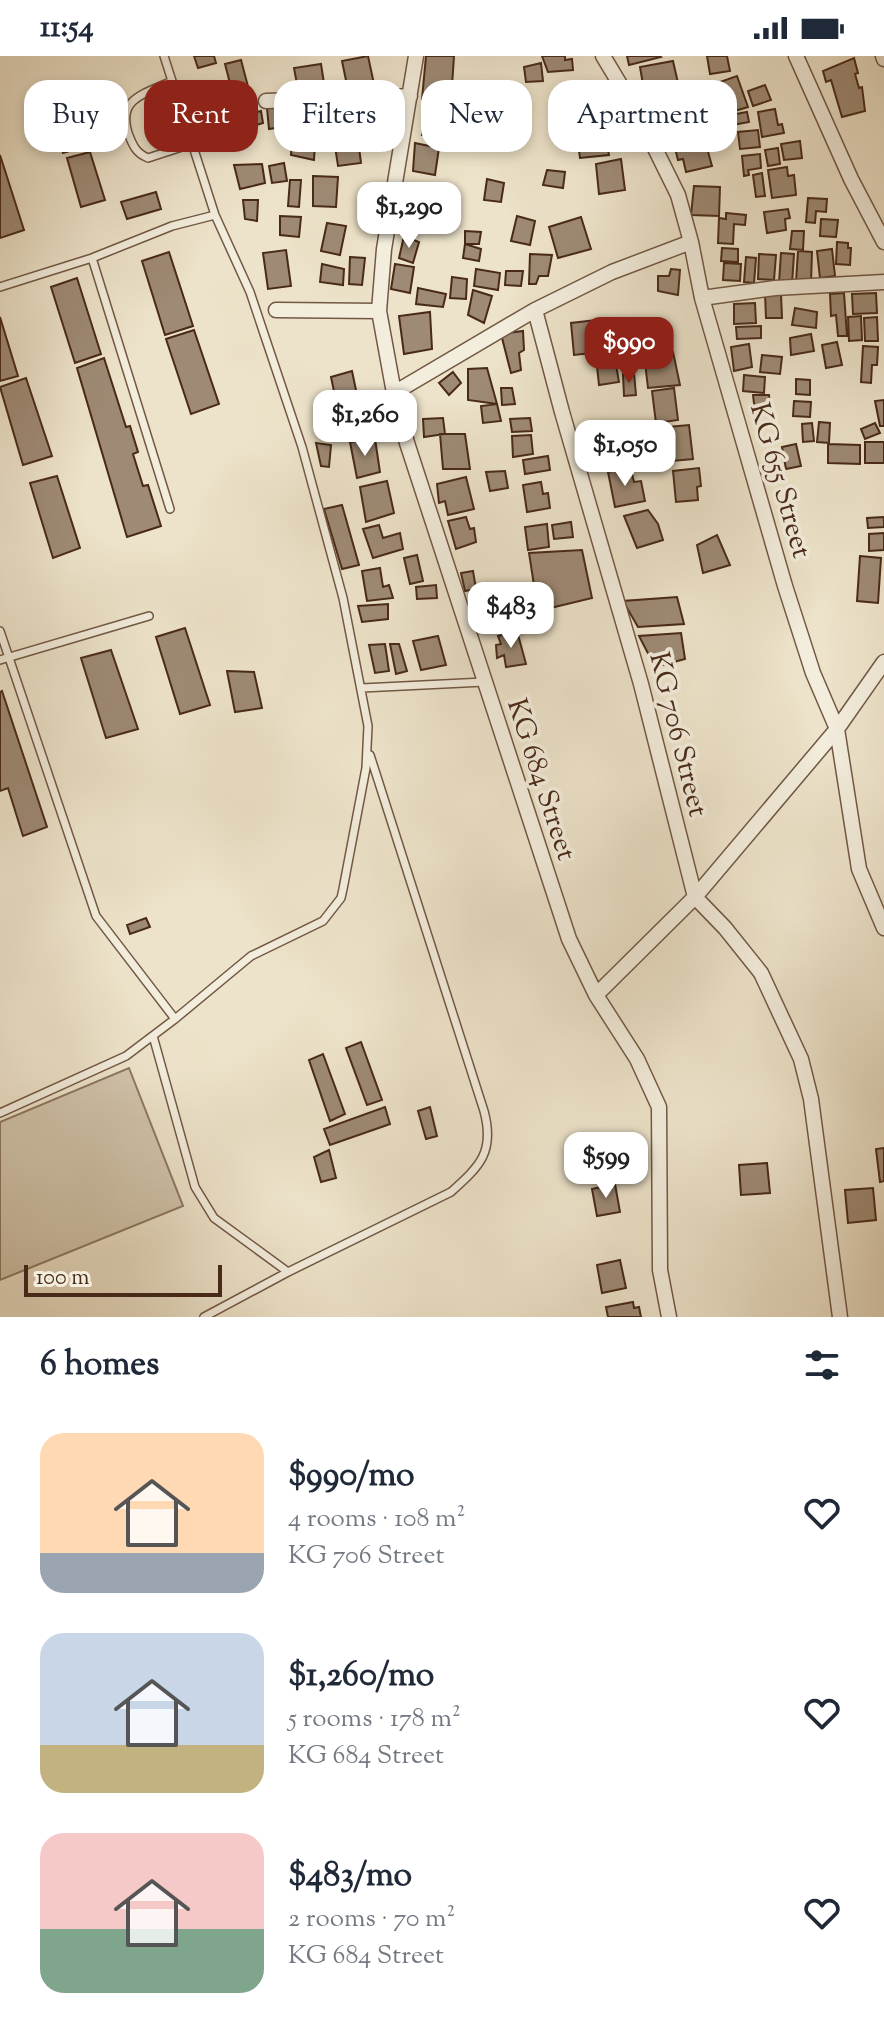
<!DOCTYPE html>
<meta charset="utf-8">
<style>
body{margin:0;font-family:"Sorts Mill Goudy",serif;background:#f2f2f3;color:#1f2937;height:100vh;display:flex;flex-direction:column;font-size:30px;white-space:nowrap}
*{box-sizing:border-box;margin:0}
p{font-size:26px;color:#747a83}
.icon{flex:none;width:44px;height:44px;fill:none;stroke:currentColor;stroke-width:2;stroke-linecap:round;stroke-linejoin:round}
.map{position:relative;height:1261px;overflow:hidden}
.side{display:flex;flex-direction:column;background:#fff;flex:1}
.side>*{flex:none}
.banner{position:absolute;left:24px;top:24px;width:836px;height:72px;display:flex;gap:16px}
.scale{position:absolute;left:24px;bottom:20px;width:198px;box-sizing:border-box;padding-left:8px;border:4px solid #492a18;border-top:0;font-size:22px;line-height:28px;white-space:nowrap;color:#492a18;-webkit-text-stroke:6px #f3eddd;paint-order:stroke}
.price{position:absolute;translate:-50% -68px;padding:0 18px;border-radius:16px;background:#fff;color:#222;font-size:26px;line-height:52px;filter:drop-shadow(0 2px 4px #0008)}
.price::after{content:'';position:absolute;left:50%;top:48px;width:24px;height:18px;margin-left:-12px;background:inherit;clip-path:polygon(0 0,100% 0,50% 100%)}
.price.selected{background:#8f2418;color:#fff}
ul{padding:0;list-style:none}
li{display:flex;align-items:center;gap:24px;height:200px;padding:0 40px}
li span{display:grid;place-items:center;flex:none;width:224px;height:160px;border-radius:24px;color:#555}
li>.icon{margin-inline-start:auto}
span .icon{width:96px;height:96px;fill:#fffc;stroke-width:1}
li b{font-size:34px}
h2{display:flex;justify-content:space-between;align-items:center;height:96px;padding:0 40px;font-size:34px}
.chip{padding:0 28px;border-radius:24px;background:#fff;box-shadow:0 4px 12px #0003;font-size:28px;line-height:72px}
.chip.selected{background:#8f2418;color:#fff}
.status{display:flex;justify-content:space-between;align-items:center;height:56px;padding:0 40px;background:#fff;direction:ltr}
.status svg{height:22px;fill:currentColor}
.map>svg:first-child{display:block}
.green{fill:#d1c4ac;stroke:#8d7762;stroke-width:2}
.building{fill:#9e8a75;stroke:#492a18;stroke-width:2}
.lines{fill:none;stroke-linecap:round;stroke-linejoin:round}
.service-casing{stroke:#725844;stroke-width:10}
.minor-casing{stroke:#725844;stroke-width:17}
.service{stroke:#f3eddd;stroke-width:7}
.minor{stroke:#f3eddd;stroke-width:14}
.labels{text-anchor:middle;stroke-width:7;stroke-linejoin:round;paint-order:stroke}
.street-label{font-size:28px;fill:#492a18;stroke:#f3eddd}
</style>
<div class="status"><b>11:54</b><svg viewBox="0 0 49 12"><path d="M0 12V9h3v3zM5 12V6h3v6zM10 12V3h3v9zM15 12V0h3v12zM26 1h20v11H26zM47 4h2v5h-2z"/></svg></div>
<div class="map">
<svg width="884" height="1261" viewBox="0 0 884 1261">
<rect width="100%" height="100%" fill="#ede3ca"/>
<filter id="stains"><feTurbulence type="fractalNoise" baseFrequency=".0025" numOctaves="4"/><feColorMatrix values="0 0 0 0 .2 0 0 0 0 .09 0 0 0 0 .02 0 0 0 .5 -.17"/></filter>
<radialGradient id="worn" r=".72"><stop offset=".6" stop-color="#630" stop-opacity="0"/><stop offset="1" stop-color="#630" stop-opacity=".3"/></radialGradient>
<!-- green -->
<path class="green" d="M129,1012L183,1150L0,1224V1066Z"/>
<!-- building -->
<path class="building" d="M194,0H214L216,7L198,12Z
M368,0L374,28L348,34L342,5Z
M426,0H454L451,45L422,43Z
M542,0H565V4L572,3L573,14L548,16Z
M627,0H660L661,1L629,9Z
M707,0H727L730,15L710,18Z
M854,2L858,17L855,18L859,32L862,31L865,55L842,61L831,24L826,26L823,15Z
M241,4L250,38L234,43L225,8Z
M673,5L678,27L644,34L640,11Z
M541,7L543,25L526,26L524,11Z
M321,8L325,34L299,39L294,12Z
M737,20L748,51L728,57L717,27Z
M458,28H478L479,46L458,45Z
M92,29L102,52L90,57L82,34Z
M765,29L771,44L753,50L748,35Z
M69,36L86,90L63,97L46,43Z
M688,36L693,70L663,75L658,40Z
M591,37L593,64L569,68L564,41Z
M373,46L376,68L359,70L354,48Z
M285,49L288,70L269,73L267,52Z
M427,50L450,56L444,85L422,79Z
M775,53L778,69L782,68L784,77L762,81L758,56Z
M261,55L263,67L233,76L229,63Z
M747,56L749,66L727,70L725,60Z
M603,67L609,99L580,102L576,72Z
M702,72L703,75L709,74L713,90L707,92L712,110L686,116L683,103L678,104L672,80Z
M758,74L760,91L740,93L738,76Z
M357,76L361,107L338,110L333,77Z
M292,83L315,87L314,104L291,99Z
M800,85L802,102L784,104L781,88Z
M415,87L439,92L435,119L413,115Z
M778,92L780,108L768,110L765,94Z
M90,96L105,144L81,151L67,102Z
M760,98L761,112L748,114L749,119L744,120L742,100Z
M0,99L24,174L0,182Z
M621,103L625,134L599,138L596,108Z
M284,107L287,125L272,127L269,110Z
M262,108L265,127L240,133L234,109Z
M787,111L788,120L794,119L796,139L772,142L768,114Z
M547,114L565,116L563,132L543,129Z
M762,117L765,140L756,141L753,119Z
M313,120L338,121L336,151L313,150Z
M487,123L504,127L501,146L484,144Z
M290,124H301L299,151L288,150Z
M694,130L720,131L719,160L691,159Z
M156,136L161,153L127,163L121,146Z
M401,140L417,143L413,168L396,164Z
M425,141L453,146L451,159L422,153Z
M808,142L827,143L826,156L816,155L815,167L806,166Z
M243,144H258L257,165L245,163Z
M788,153L790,162L785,163L786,174L767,177L764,156Z
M726,157L746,159L745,169L734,168L733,188L718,187L719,162L726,163Z
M280,160L301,161L299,181L280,179Z
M517,160L535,165L530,189L511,185Z
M581,161L591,193L558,202L549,171Z
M821,163L838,164L836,181L820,180Z
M327,167L346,170L340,199L321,195Z
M465,175L481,176L479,188H465Z
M792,175H804L803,194L790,193Z
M404,180L419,186L413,207L399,202Z
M837,186L848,187V192H851L850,209L836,208Z
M465,188L481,193L479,205L463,202Z
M722,192L738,193V206L721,205Z
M832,193L835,220L820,222L817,195Z
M286,194L291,230L268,233L263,197Z
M798,195L812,196L811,227L796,226Z
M169,196L193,270L165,279L142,205Z
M781,197L794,198L792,228L779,227Z
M530,198L552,199L548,220H539L536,228H529Z
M759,198L776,199L774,224L758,223Z
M350,201L365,202L362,229L349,228Z
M746,201L756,202L754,227L744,226Z
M724,207L741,208L740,225L723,224Z
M322,208L344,213L343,229L320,226Z
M395,208L414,211L410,237L391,233Z
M476,213L500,217L498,234L474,230Z
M671,213L680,214L678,239L658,235V220H669Z
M506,215H523L521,230L505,229Z
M452,221L467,223L466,243L450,242Z
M77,222L101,298L75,307L51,231Z
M418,232L446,238L443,251L416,248Z
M473,234L492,240L484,267L468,259Z
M844,237L847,280H838L836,259L831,260L830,238Z
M876,237L877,257L853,258L852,238Z
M765,238H781L782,262H766Z
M755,247L756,267L734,268V248Z
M795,252L817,256L816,272L792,269Z
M430,256L432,293L404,298L399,260Z
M861,260L862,284L849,285L848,261Z
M0,261L18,320L0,325Z
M877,261L878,285H865L864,262Z
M596,264L600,296L574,299L571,267Z
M761,270V282L737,283L736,271Z
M194,274L219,348L191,358L166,283Z
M523,275L524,294L519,297L521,314L511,317L501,278Z
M811,278L814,295L791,299L790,282Z
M837,286L842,309L826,312L822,289Z
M749,288L752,311L734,315L731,291Z
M863,290L878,291L877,309H872L871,327L861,326Z
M673,296L680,329L648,332L644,298Z
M614,297L619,326L599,329L596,301Z
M762,299L782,301L780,318L760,316Z
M104,302L126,371L130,370L138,396L133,398L143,430L148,429L161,470L127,481L77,312Z
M487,312L497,348L468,344V313Z
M352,315L357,339L336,345L331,321Z
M453,316L461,327L449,339L439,327Z
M634,317L636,339L624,340L623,318Z
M744,319L765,321L764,337L743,335Z
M26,322L52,400L23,409L0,331Z
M796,323L810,324V339L796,338Z
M501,332H512L515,348L502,349Z
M674,332L678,364L656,367L652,335Z
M753,339H769L771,354L755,356Z
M884,344V370H880L875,345Z
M794,345L811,346L810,361L793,360Z
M497,348L501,365L483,367L481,350Z
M443,362L445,378L424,381L423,363Z
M530,362L532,375L512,376L510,363Z
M819,366L830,367L829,387L817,386Z
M812,367L814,385L803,386L802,368Z
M875,367L880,377L865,383L861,373Z
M689,369L693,403L672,405L668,371Z
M628,371L635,404L605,409L599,378Z
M440,378H465L470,413H443Z
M531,379L533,398L513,401L512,380Z
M375,383L380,416L357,422L350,386Z
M865,386H884V407H865Z
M316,387L331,389L329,411L321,410Z
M796,388L801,410L786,413L782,391Z
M828,388L860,389V408L828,407Z
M548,400L550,414L525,418L523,404Z
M630,410L634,426L641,425L645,445L615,451L608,416Z
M699,412L701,430L697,431L698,444L676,446L673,415Z
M505,415L508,432L490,435L486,416Z
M57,420L80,492L53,502L30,427Z
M466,421L474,453L448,459L445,445L439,447L437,428Z
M387,425L394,457L366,466L360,431Z
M541,426L543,438L548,437L550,452L527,456L523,429Z
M342,449L359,509L342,513L324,453Z
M648,454L658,468L663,484L637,492L624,460Z
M466,461L470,473L474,472L476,486L456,493L448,465Z
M884,461V471L868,472L867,462Z
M571,466L573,481L554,483L552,469Z
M547,468L549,491L528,494L525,471Z
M379,469L383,482L400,477L403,493L373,502L363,473Z
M884,477V494L869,495V478Z
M717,479L730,509L703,517L697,489Z
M582,494L592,542L538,555L529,497Z
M417,499L423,525L410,528L404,502Z
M860,500L881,502L878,547L857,545Z
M380,512L383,531L389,529L393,542L367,545L362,515Z
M473,515L476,533L465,535L461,517Z
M436,529L437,542L417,543L416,531Z
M677,541L684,568L638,571L623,545Z
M388,548V563L362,566L358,550Z
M496,559L497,570L480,572L479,560Z
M185,572L210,649L180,658L156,581Z
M517,575L526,608L506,611L504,599L497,602L496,589L501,588L498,580Z
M681,577L685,603L655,611L639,580Z
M438,580L446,609L421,614L413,585Z
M385,588L389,615L375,617L369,589Z
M390,588H399L407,615L396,618Z
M111,594L138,673L106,682L81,602Z
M227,615L254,616L262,652L235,656Z
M2,635L47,771L23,780L8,732L0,735V636Z
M146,862L150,871L130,878L127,869Z
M361,986L382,1044L367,1049L346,992Z
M323,998L345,1058L330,1065L309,1004Z
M385,1051L390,1068L330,1089L324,1073Z
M430,1051L437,1080L426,1083L418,1055Z
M884,1092V1125L880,1126L876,1093Z
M329,1094L336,1122L321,1126L314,1101Z
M767,1107L770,1137L741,1139L739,1109Z
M615,1128L620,1156L597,1160L592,1133Z
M873,1132L876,1164L848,1167L845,1134Z
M620,1204L626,1232L602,1237L597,1209Z
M633,1246L634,1252L639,1251L641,1261H608L606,1251Z"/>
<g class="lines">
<defs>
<path id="service" d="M172,25C145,38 117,42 128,77C133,90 136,97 148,102L191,88
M92,202L170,453
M0,231L92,202L172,170L215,159
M0,575L96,860L175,963
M0,604L149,560
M362,632L484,626
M153,980L195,1131L214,1162L288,1216
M0,1057L126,1000L175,963L251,900L323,865L341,842L343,833L366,712L368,670L343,542L302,391L250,236L215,159L164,0
M204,1261L288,1216L451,1136C480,1110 495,1096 484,1055L370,699"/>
<path id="minor" d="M416,0L384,193L379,255L394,337L407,387L569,883L596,939L637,1003L659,1051L660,1214L669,1261
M603,0L639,60L678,139L691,186L702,242L785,530L813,617L837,673L859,813L884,872
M796,0L851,123L884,186
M883,0L884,3
M266,45L410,40
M691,186L612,216L535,254L562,356L641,628L695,841L725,872L761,917L801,1003L811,1043L840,1261
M702,242L775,232L884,226
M276,254L379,255
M394,337L535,254
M596,939L695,841L837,673L884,606"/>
</defs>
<!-- service casing -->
<use href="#service" class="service-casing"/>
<!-- minor casing -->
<use href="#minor" class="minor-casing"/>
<!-- service -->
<use href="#service" class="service"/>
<!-- minor -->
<use href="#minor" class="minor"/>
</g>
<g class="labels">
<!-- street labels -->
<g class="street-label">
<text transform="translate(782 424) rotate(74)" y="10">KG 655 Street</text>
<text transform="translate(680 678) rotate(76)" y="10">KG 706 Street</text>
<text transform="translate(543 723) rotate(72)" y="10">KG 684 Street</text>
</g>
</g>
<rect width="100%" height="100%" filter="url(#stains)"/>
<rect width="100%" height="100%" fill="url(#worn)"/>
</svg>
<div class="scale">100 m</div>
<b class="price" style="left:409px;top:194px">$1,290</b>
<b class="price selected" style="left:629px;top:329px">$990</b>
<b class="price" style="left:365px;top:402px">$1,260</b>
<b class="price" style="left:625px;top:432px">$1,050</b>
<b class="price" style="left:511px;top:594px">$483</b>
<b class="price" style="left:606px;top:1144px">$599</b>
<div class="banner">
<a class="chip">Buy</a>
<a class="chip selected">Rent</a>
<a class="chip">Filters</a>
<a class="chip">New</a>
<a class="chip">Apartment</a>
</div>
</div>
<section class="side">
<h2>6 homes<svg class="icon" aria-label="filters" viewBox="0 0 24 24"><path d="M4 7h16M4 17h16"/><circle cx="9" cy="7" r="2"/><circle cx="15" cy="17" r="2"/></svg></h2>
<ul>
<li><span style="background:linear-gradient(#ffd9b3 75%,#9aa5b1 0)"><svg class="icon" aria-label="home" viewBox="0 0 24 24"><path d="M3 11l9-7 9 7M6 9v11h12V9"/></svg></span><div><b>$990/mo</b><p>4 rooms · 108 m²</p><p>KG 706 Street</p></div><svg class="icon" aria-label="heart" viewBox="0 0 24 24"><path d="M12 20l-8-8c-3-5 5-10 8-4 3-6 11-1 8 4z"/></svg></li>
<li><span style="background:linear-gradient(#c9d6e8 70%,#c2b280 0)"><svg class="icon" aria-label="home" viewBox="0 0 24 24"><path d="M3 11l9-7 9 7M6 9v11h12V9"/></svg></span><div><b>$1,260/mo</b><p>5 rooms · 178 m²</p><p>KG 684 Street</p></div><svg class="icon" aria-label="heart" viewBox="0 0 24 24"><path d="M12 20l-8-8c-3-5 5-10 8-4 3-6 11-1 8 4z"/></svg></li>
<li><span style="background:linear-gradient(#f6c9c9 60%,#7fa58c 0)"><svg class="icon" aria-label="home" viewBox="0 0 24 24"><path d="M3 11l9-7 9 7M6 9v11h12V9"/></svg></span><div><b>$483/mo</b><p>2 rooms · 70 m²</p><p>KG 684 Street</p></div><svg class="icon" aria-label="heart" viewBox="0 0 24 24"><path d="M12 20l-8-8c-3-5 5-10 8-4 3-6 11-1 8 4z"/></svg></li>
</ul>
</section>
